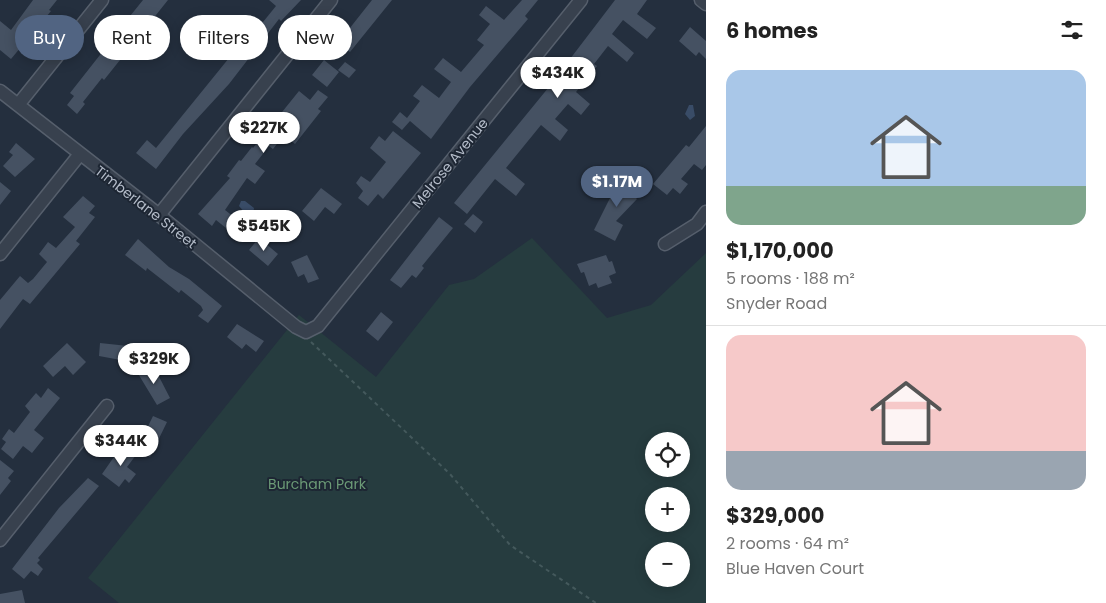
<!DOCTYPE html>
<meta charset="utf-8">
<style>
body{margin:0;font-family:Poppins,sans-serif;background:#f6f6f6;color:#222;height:100vh;display:flex;flex-direction:column;font-size:19px;white-space:nowrap}
*{box-sizing:border-box;margin:0}
p{font-size:16px;color:#767676}
.icon{flex:none;width:28px;height:28px;fill:none;stroke:currentColor;stroke-width:2;stroke-linecap:round;stroke-linejoin:round}
.map{position:relative;flex:1;overflow:hidden}
.sheet{display:flex;flex-direction:column;background:#fff;width:400px}
.sheet>*{flex:none}
.banner{position:absolute;left:15px;top:15px;width:475px;height:45px;display:flex;gap:10px}
.tools{position:absolute;left:645px;top:432px;display:grid;gap:10px}
.tools a{display:grid;place-items:center;width:45px;height:45px;border-radius:50%;background:#fff;box-shadow:0 2px 12px #0003;font-size:25px}
.price{position:absolute;translate:-50% -42px;padding:0 11px;border-radius:18px;background:#fff;color:#222;font-size:16px;line-height:32px;filter:drop-shadow(0 1px 2px #0008)}
.price::after{content:'';position:absolute;left:50%;top:30px;width:15px;height:11px;margin-left:-8px;background:inherit;clip-path:polygon(0 0,100% 0,50% 100%)}
.price.current{background:#516482;color:#fff}
ul{padding:0;list-style:none}
li{display:grid;align-content:center;gap:10px;height:265px;padding:0 20px}
li+li{border-top:1px solid #e0e0e0}
li span{display:grid;place-items:center;height:155px;border-radius:15px;color:#555}
li>.icon{margin-inline-start:auto}
span .icon{width:90px;height:90px;fill:#fffc;stroke-width:1}
li b{font-size:21px}
h2{display:flex;justify-content:space-between;align-items:center;height:60px;padding:0 20px;font-size:21px}
.chip{padding:0 18px;border-radius:22px;background:#fff;box-shadow:0 2px 12px #0003;font-size:18px;line-height:45px}
.chip.current{background:#516482;color:#fff}
main{display:flex;flex:1;min-height:0}
.map>svg:first-child{display:block}
.green{fill:#263c3f;fill-rule:evenodd}
.water{fill:#394c67}
.building{fill:#455162}
.lines{fill:none;stroke-linecap:round;stroke-linejoin:round}
.street-casing{stroke:#565f6c;stroke-width:15}
.path{stroke:#44595c;stroke-width:2;stroke-dasharray:4 4;stroke-linecap:butt}
.street{stroke:#38414e;stroke-width:12}
.labels{text-anchor:middle;stroke-width:4;stroke-linejoin:round;paint-order:stroke}
.street-label{font-size:14px;fill:#b4bcc9;stroke:#1d2633}
.park-label{font-size:14px;fill:#6b9a76;stroke:#1d2633}
</style>
<main>
<div class="map">
<svg width="706" height="603" viewBox="0 0 706 603">
<rect width="100%" height="100%" fill="#242f3e"/>
<!-- green -->
<path class="green" d="M532,238L607,318L651,305L706,253V603H119L88,578L299,315L376,377L449,285L474,279ZM654,441H681V469H654ZM654,496H681V524H654ZM654,551H681V579H654Z"/>
<!-- water -->
<path class="water" d="M689,105H693L695,116L690,120L685,114Z
M241,201H245L254,208L253,215H247L239,206Z"/>
<!-- building -->
<path class="building" d="M33,0H57L49,10L51,11L11,59L0,50V21L11,30Z
M143,0H168L104,80L102,78L83,102L85,104L77,114L67,105L74,96L70,93L107,46L109,47L120,33L118,31Z
M269,0H301L281,21L279,19L229,84L183,134L156,169L136,153L147,140L156,148L242,42L237,38L246,27L243,24L250,15L263,22L276,6Z
M372,0H392L350,52L338,43Z
M522,0H538L525,16L528,19L470,87L431,139L410,121L402,130L392,122L400,112L407,118L420,101L413,96L422,85L439,98L451,82L434,69L443,58L461,72L484,45L477,40L490,24L479,15L486,6L504,20Z
M615,0H647L637,14L656,28L647,39L623,20L612,34L634,53L627,62L608,46L594,64L597,66L576,92L590,104L581,115L568,104L555,119L568,130L560,141L541,125L506,168L525,184L516,196L495,179L467,214L454,203L571,60L570,59Z
M690,27L706,41V59L699,52L696,56L679,41Z
M324,60L339,72L327,87L312,75Z
M345,62L356,70L349,78L338,70Z
M318,90L328,97L318,109L321,111L295,144L284,135L273,149L269,146L255,164L265,171L255,184L247,178L225,210L234,217L226,228L216,220L212,226L198,214L230,178L227,176L239,160L241,161L252,147L253,148L299,91L310,100Z
M706,126V165L702,170L694,164L681,179L688,184L680,194L673,188L667,195L653,184L686,145L689,147Z
M393,131L421,153L383,199L378,194L368,206L358,198L363,191L356,183L361,176L370,182L386,162L370,148L379,136L385,141Z
M16,143L35,159L15,177L3,166L13,155L9,152Z
M625,174L640,188L633,195L637,199L616,221L623,225L615,241L594,230L612,194L610,192Z
M0,182L11,191L0,205Z
M321,188L342,204L334,214L325,207L314,221L302,211Z
M83,196L95,206L89,213L95,217L76,241L80,244L30,304L23,299L0,329V300L20,276L28,283L33,279L47,262L39,254L48,242L56,248L75,227L63,217Z
M473,214L483,222L475,233L464,224Z
M439,217L453,228L422,266L424,268L416,278L412,275L401,288L390,280Z
M259,238L278,254L268,266L249,250Z
M138,239L169,267L189,279L222,306L208,323L198,316L203,310L201,306L181,290L179,293L147,268L146,271L125,255Z
M307,255L319,279L308,283L304,274L298,277L291,262Z
M606,255L609,262L612,261L616,273L609,276L612,283L598,288L596,283L589,286L584,272L581,273L577,264Z
M381,312L393,322L378,341L366,331Z
M237,324L264,341L256,352L246,344L242,349L227,337Z
M67,343L86,362L73,375L65,366L53,377L43,366Z
M100,343L128,346L126,361L99,356Z
M153,365L170,398L157,405L137,372Z
M48,388L60,398L34,430L44,438L32,453L23,446L13,459L1,449L6,442L2,439L9,429L14,433L30,412L25,406L36,393L41,398Z
M153,416L167,422L150,457L138,447Z
M123,444L136,455L127,467L136,474L129,483L125,479L119,487L102,474Z
M0,460L14,471L8,478L11,481L0,495Z
M88,478L99,486L38,558L40,560L37,563L43,569L38,576L31,571L24,579L12,569L59,508Z
M22,590L25,603H0V594Z"/>
<g class="lines">
<defs>
<path id="street" d="M701,0L706,4
M0,91L159,215L296,327L306,332L318,326L581,0
M18,105L102,0
M159,215L331,0
M665,244L697,224L706,212
M0,254L80,154
M0,540L107,406"/>
</defs>
<!-- street casing -->
<use href="#street" class="street-casing"/>
<!-- path -->
<path class="path" d="M311,342L450,474L510,545L596,603"/>
<!-- street -->
<use href="#street" class="street"/>
</g>
<g class="labels">
<!-- street labels -->
<g class="street-label">
<text transform="translate(450 163) rotate(-51)" y="5">Melrose Avenue</text>
<text transform="translate(146 207) rotate(38)" y="5">Timberlane Street</text>
</g>
<!-- park labels -->
<g class="park-label">
<text x="317" y="489">Burcham Park</text>
</g>
</g>
</svg>
<div class="tools">
<a><svg class="icon" aria-label="locate" viewBox="0 0 24 24"><circle cx="12" cy="12" r="6"/><path d="M12 2v4M12 18v4M2 12h4M18 12h4"/></svg></a>
<a>+</a>
<a>−</a>
</div>
<b class="price" style="left:558px;top:99px">$434K</b>
<b class="price" style="left:264px;top:154px">$227K</b>
<b class="price current" style="left:617px;top:208px">$1.17M</b>
<b class="price" style="left:264px;top:252px">$545K</b>
<b class="price" style="left:154px;top:385px">$329K</b>
<b class="price" style="left:121px;top:467px">$344K</b>
<div class="banner">
<a class="chip current">Buy</a>
<a class="chip">Rent</a>
<a class="chip">Filters</a>
<a class="chip">New</a>
</div>
</div>
<section class="sheet">
<h2>6 homes<svg class="icon" aria-label="filters" viewBox="0 0 24 24"><path d="M4 7h16M4 17h16"/><circle cx="9" cy="7" r="2"/><circle cx="15" cy="17" r="2"/></svg></h2>
<ul>
<li><span style="background:linear-gradient(#a9c7e8 75%,#7fa58c 0)"><svg class="icon" aria-label="home" viewBox="0 0 24 24"><path d="M3 11l9-7 9 7M6 9v11h12V9"/></svg></span><div><b>$1,170,000</b><p>5 rooms · 188 m²</p><p>Snyder Road</p></div></li>
<li><span style="background:linear-gradient(#f6c9c9 75%,#9aa5b1 0)"><svg class="icon" aria-label="home" viewBox="0 0 24 24"><path d="M3 11l9-7 9 7M6 9v11h12V9"/></svg></span><div><b>$329,000</b><p>2 rooms · 64 m²</p><p>Blue Haven Court</p></div></li>
</ul>
</section>
</main>
